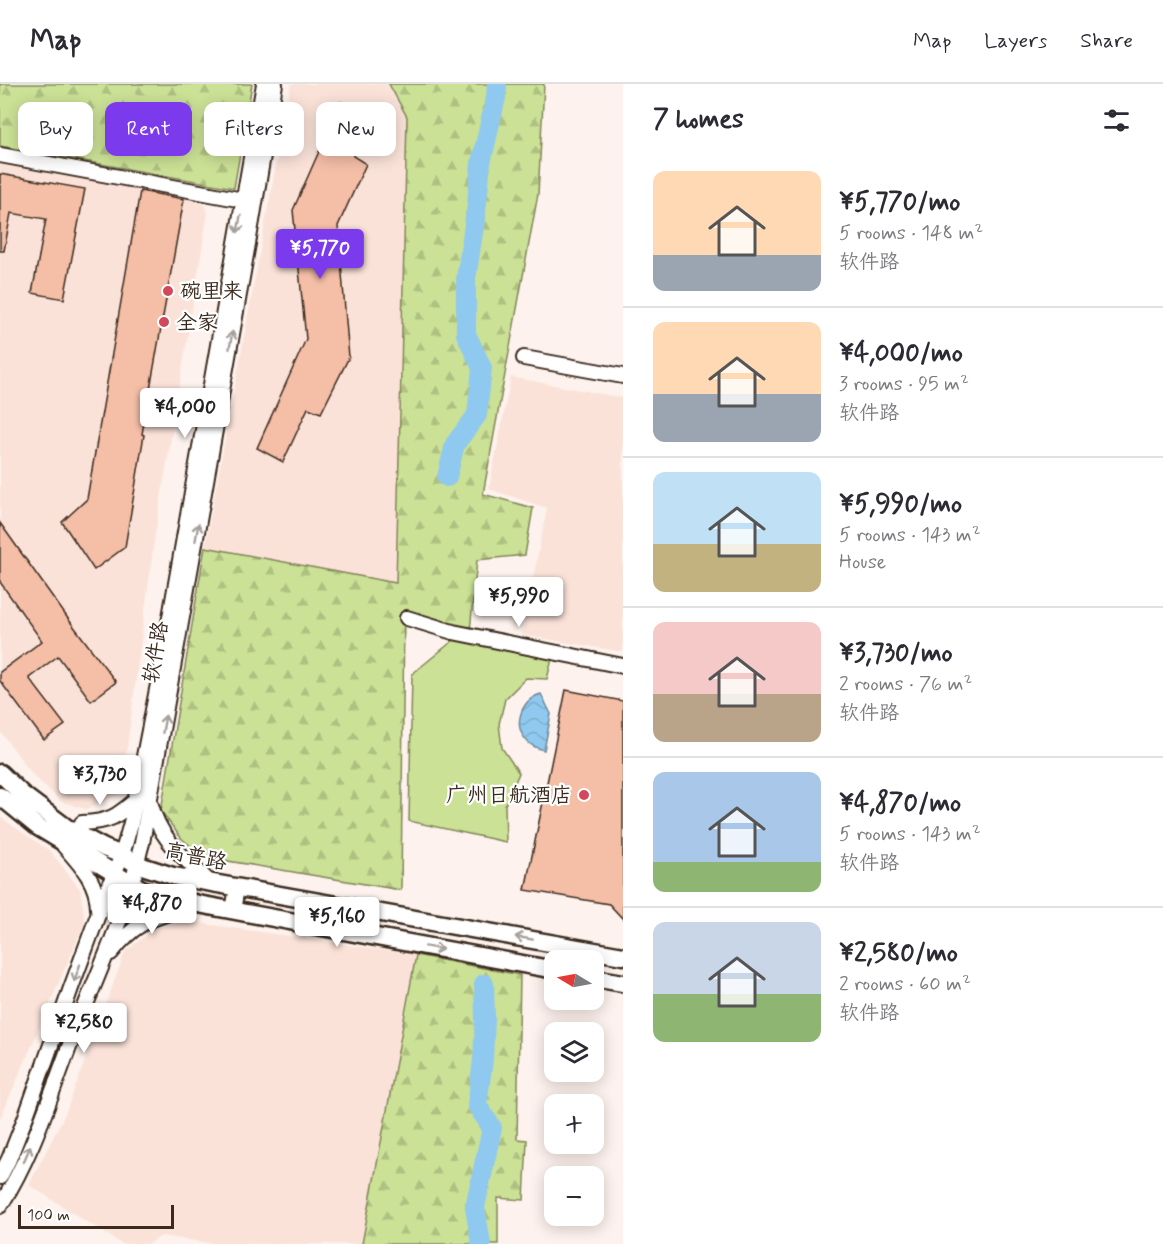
<!DOCTYPE html>
<meta charset="utf-8">
<style>
body{margin:0;font-family:Mynerve,"LXGW WenKai TC",sans-serif;background:#f2f2f3;color:#2b2b33;height:100vh;display:flex;flex-direction:column;font-size:22px;white-space:nowrap}
*{box-sizing:border-box;margin:0}
p{font-size:20px;color:#7c7c81}
.icon{flex:none;width:33px;height:33px;fill:none;stroke:currentColor;stroke-width:2;stroke-linecap:round;stroke-linejoin:round}
.map{position:relative;flex:1;overflow:hidden}
.drawer{display:flex;flex-direction:column;background:#fff;width:540px}
.drawer>*{flex:none}
.guide{position:absolute;left:18px;top:18px;width:514px;height:54px;display:flex;gap:12px}
.needle{width:39px;rotate:280deg}
.fabs{position:absolute;left:544px;top:866px;display:grid;gap:12px}
.fabs a{display:grid;place-items:center;width:60px;height:60px;border-radius:12px;background:#fff;box-shadow:0 3px 15px #0003;font-size:30px}
.scale{position:absolute;left:18px;bottom:15px;width:156px;box-sizing:border-box;padding-left:6px;border:3px solid #3b2a1e;border-top:0;font-size:16px;line-height:21px;white-space:nowrap;color:#3b2a1e;-webkit-text-stroke:4px #fff;paint-order:stroke}
.price{position:absolute;translate:-50% -51px;padding:0 14px;border-radius:6px;background:#fff;color:#222;font-size:20px;line-height:39px;filter:drop-shadow(0 2px 3px #0008)}
.price::after{content:'';position:absolute;left:50%;top:36px;width:18px;height:14px;margin-left:-9px;background:inherit;clip-path:polygon(0 0,100% 0,50% 100%)}
.price.active{background:#7c3aed;color:#fff}
ul{padding:0;list-style:none}
li{display:flex;align-items:center;gap:18px;height:150px;padding:0 30px}
li+li{border-top:2px solid #e1e1e2}
li span{display:grid;place-items:center;flex:none;width:168px;height:120px;border-radius:12px;color:#555}
li>.icon{margin-inline-start:auto}
span .icon{width:72px;height:72px;fill:#fffc;stroke-width:1}
li b{font-size:26px}
h2{display:flex;justify-content:space-between;align-items:center;height:72px;padding:0 30px;font-size:26px}
.tag{padding:0 21px;border-radius:12px;background:#fff;box-shadow:0 3px 15px #0003;font-size:21px;line-height:54px}
.tag.active{background:#7c3aed;color:#fff}
header{display:flex;align-items:center;gap:36px;box-sizing:border-box;height:84px;padding:0 30px;background:#fff;border-bottom:2px solid #e1e1e2}
header strong{font-size:28px}
nav{display:flex;gap:33px;margin-inline-start:auto;font-size:21px}
main{display:flex;flex:1;min-height:0}
.map>svg:first-child{display:block}
.built{fill:#fae2d8}
.forest{fill:url(#forest-firs);stroke:#83865a;stroke-width:1.5}
.garden{fill:#cbe196;stroke:#83865a;stroke-width:1.5}
.water{fill:url(#water-waves);stroke:#6d899b;stroke-width:1.5}
.lines{fill:none;stroke-linecap:round;stroke-linejoin:round}
.river{stroke:#8fc9ef;stroke-width:20}
.building{fill:#f4bea7;stroke:#3b2a1e;stroke-width:1.5}
.minor-casing{stroke:#3b2a1e;stroke-width:18}
.major-casing{stroke:#3b2a1e;stroke-width:21}
.minor{stroke:#fff;stroke-width:14}
.major{stroke:#fff;stroke-width:16}
.oneway{stroke:#a79f9a}
.poi-dot{fill:#d1495b;stroke:#fff;stroke-width:2}
.labels{text-anchor:middle;stroke-width:4.5;stroke-linejoin:round;paint-order:stroke}
.poi-label{font-size:21px;fill:#3b2a1e;stroke:#fff;text-anchor:start}
.street-label{font-size:21px;fill:#3b2a1e;stroke:#fff}
</style>
<header>
<strong>Map</strong>
<nav><a>Map</a><a>Layers</a><a>Share</a></nav>
</header>
<main>
<div class="map">
<svg width="623" height="1160" viewBox="0 0 623 1160">
<defs>
<pattern id="forest-firs" width="22" height="20" patternUnits="userSpaceOnUse" patternTransform="scale(1.5)"><rect width="22" height="20" fill="#cbe196"/><path d="M5 1l3.5 6h-7zM16 11l3.5 6h-7z" fill="#afc181"/></pattern>
<pattern id="water-waves" width="16" height="10" patternUnits="userSpaceOnUse" patternTransform="scale(1.5)"><rect width="16" height="10" fill="#8fc9ef"/><path d="M0 5q4-4 8 0t8 0" fill="none" stroke="#7cadcc"/></pattern>
</defs>
<rect width="100%" height="100%" fill="#fdf2ed"/>
<filter id="ink" filterUnits="userSpaceOnUse"><feTurbulence type="fractalNoise" baseFrequency=".0167" numOctaves="2"/><feDisplacementMap in="SourceGraphic" scale="12" xChannelSelector="R" yChannelSelector="G"/><feConvolveMatrix kernelMatrix="1 2 1 2 8 2 1 2 1" color-interpolation-filters="sRGB"/></filter>
<g filter="url(#ink)">
<!-- built -->
<path class="built" d="M291,0H389L407,33L396,500L205,463Z
M0,74L198,111L208,128L154,457L121,709L86,725L62,718L32,690L0,647Z
M511,293L623,314V568L522,551L547,424L489,405Z
M0,733L50,767L80,805L85,838L0,1035Z
M186,837L416,871L362,1160H217L161,1152L149,1160H122L29,1101L66,1028L125,868L155,844Z"/>
<!-- forest -->
<path class="forest" d="M0,0H252L234,104L0,62Z
M389,0H544L538,110L483,410L533,424L525,471L477,476L470,547L404,529L401,806L204,773L181,754L161,727L205,463L396,499L407,33Z
M416,871L520,891L517,1055L527,1056L524,1116L498,1114V1160H362Z"/>
<!-- garden -->
<path class="garden" d="M455,555L552,575L547,595L526,594L505,615L499,640L502,664L519,689L505,721L506,758L409,737L412,590Z"/>
<!-- water -->
<path class="water" d="M541,610L551,630L544,666C537,664 531,662 527,657C512,641 521,616 541,610Z"/>
<g class="lines">
<!-- river -->
<path class="river" d="M447,393L455,360L477,331L482,284L466,250V195L476,128L481,79L496,13L497,0
M481,1160L475,1123L492,1044L477,1021L483,976L485,933L484,900"/>
</g>
<!-- building -->
<path class="building" d="M341,18L370,35L353,72L366,80L338,142L349,273L321,329L308,324L283,378L257,364L306,255L293,126Z
M0,90L85,105L64,215L32,209L46,135L11,129L4,167H0Z
M140,107L184,115L142,350L144,351L125,463L94,486L62,438L87,415Z
M0,439L69,536L116,598L91,617L58,572L29,594L65,641L44,656L0,597V588L42,557L0,498Z
M566,606L623,617V835L609,820L525,806Z"/>
<g class="lines">
<defs>
<path id="minor" d="M0,71L243,116
M524,274L623,292
M407,534L453,548L623,582
M151,721C160,756 184,773 208,797
M67,744L81,745L82,739C110,738 116,733 137,715
M64,762C81,781 98,799 98,825
M233,827L237,803
M111,869C140,832 157,834 198,820
M0,1093L9,1075L26,1032L71,904L106,809L122,771L131,739L160,590L264,0
M0,1122C32,1072 50,1013 71,958C91,905 116,853 132,799C136,786 138,772 142,759L252,137L275,0"/>
<path id="major" d="M0,689L23,711L67,744L104,764L122,771L136,780L173,792L623,872
M0,712L38,743L132,800L150,809L198,820L555,886
M594,894L623,899"/>
</defs>
<!-- minor casing -->
<use href="#minor" class="minor-casing"/>
<!-- major casing -->
<use href="#major" class="major-casing"/>
<!-- minor -->
<use href="#minor" class="minor"/>
<!-- major -->
<use href="#major" class="major"/>
</g>
<!-- one-way arrows -->
<defs><path id="oneway-shaft" d="M-6 0H5M1.5-3L5.5 0L1.5 3" fill="none" stroke-width="1.6" stroke-linecap="round" stroke-linejoin="round" transform="scale(1.5)"/></defs>
<g class="oneway">
<use href="#oneway-shaft" transform="translate(239 140) rotate(100)"/>
<use href="#oneway-shaft" transform="translate(231 256) rotate(-80)"/>
<use href="#oneway-shaft" transform="translate(197 448) rotate(-80)"/>
<use href="#oneway-shaft" transform="translate(164 640) rotate(-80)"/>
<use href="#oneway-shaft" transform="translate(524 854) rotate(-170)"/>
<use href="#oneway-shaft" transform="translate(434 864) rotate(10)"/>
<use href="#oneway-shaft" transform="translate(77 889) rotate(110)"/>
<use href="#oneway-shaft" transform="translate(27 1070) rotate(-67)"/>
</g>
</g>
<!-- markers -->
<g class="poi-dot">
<circle cx="168" cy="207" r="6"/>
<circle cx="164" cy="238" r="6"/>
<circle cx="584" cy="711" r="6"/>
</g>
<g class="labels">
<!-- poi labels -->
<g class="poi-label">
<text x="180" y="214">碗里来</text>
<text x="176" y="245">全家</text>
<text x="572" y="718" text-anchor="end">广州日航酒店</text>
</g>
<!-- street labels -->
<g class="street-label">
<text transform="translate(155 568) rotate(-80)" y="7">软件路</text>
<text transform="translate(196 772) rotate(12)" y="7">高普路</text>
</g>
</g>
</svg>
<div class="fabs">
<a><svg class="needle" viewBox="-14 -14 28 28"><path d="M0-13l5 13h-10z" fill="#e53935"/><path d="M0 13l5-13h-10z" fill="#7c7c81"/></svg></a>
<a><svg class="icon" aria-label="layers" viewBox="0 0 24 24"><path d="M12 4l9 5-9 5-9-5zM3 14l9 5 9-5"/></svg></a>
<a>+</a>
<a>−</a>
</div>
<div class="scale">100 m</div>
<b class="price active" style="left:320px;top:196px">¥5,770</b>
<b class="price" style="left:185px;top:355px">¥4,000</b>
<b class="price" style="left:519px;top:544px">¥5,990</b>
<b class="price" style="left:100px;top:722px">¥3,730</b>
<b class="price" style="left:152px;top:851px">¥4,870</b>
<b class="price" style="left:337px;top:864px">¥5,160</b>
<b class="price" style="left:84px;top:970px">¥2,580</b>
<div class="guide">
<a class="tag">Buy</a>
<a class="tag active">Rent</a>
<a class="tag">Filters</a>
<a class="tag">New</a>
</div>
</div>
<section class="drawer">
<h2>7 homes<svg class="icon" aria-label="filters" viewBox="0 0 24 24"><path d="M4 7h16M4 17h16"/><circle cx="9" cy="7" r="2"/><circle cx="15" cy="17" r="2"/></svg></h2>
<ul>
<li><span style="background:linear-gradient(#ffd9b3 70%,#9aa5b1 0)"><svg class="icon" aria-label="home" viewBox="0 0 24 24"><path d="M3 11l9-7 9 7M6 9v11h12V9"/></svg></span><div><b>¥5,770/mo</b><p>5 rooms · 148 m²</p><p>软件路</p></div></li>
<li><span style="background:linear-gradient(#ffd9b3 60%,#9aa5b1 0)"><svg class="icon" aria-label="home" viewBox="0 0 24 24"><path d="M3 11l9-7 9 7M6 9v11h12V9"/></svg></span><div><b>¥4,000/mo</b><p>3 rooms · 95 m²</p><p>软件路</p></div></li>
<li><span style="background:linear-gradient(#bfe0f5 60%,#c2b280 0)"><svg class="icon" aria-label="home" viewBox="0 0 24 24"><path d="M3 11l9-7 9 7M6 9v11h12V9"/></svg></span><div><b>¥5,990/mo</b><p>5 rooms · 143 m²</p><p>House</p></div></li>
<li><span style="background:linear-gradient(#f6c9c9 60%,#b9a48a 0)"><svg class="icon" aria-label="home" viewBox="0 0 24 24"><path d="M3 11l9-7 9 7M6 9v11h12V9"/></svg></span><div><b>¥3,730/mo</b><p>2 rooms · 76 m²</p><p>软件路</p></div></li>
<li><span style="background:linear-gradient(#a9c7e8 75%,#8fb573 0)"><svg class="icon" aria-label="home" viewBox="0 0 24 24"><path d="M3 11l9-7 9 7M6 9v11h12V9"/></svg></span><div><b>¥4,870/mo</b><p>5 rooms · 143 m²</p><p>软件路</p></div></li>
<li><span style="background:linear-gradient(#c9d6e8 60%,#8fb573 0)"><svg class="icon" aria-label="home" viewBox="0 0 24 24"><path d="M3 11l9-7 9 7M6 9v11h12V9"/></svg></span><div><b>¥2,580/mo</b><p>2 rooms · 60 m²</p><p>软件路</p></div></li>
</ul>
</section>
</main>
